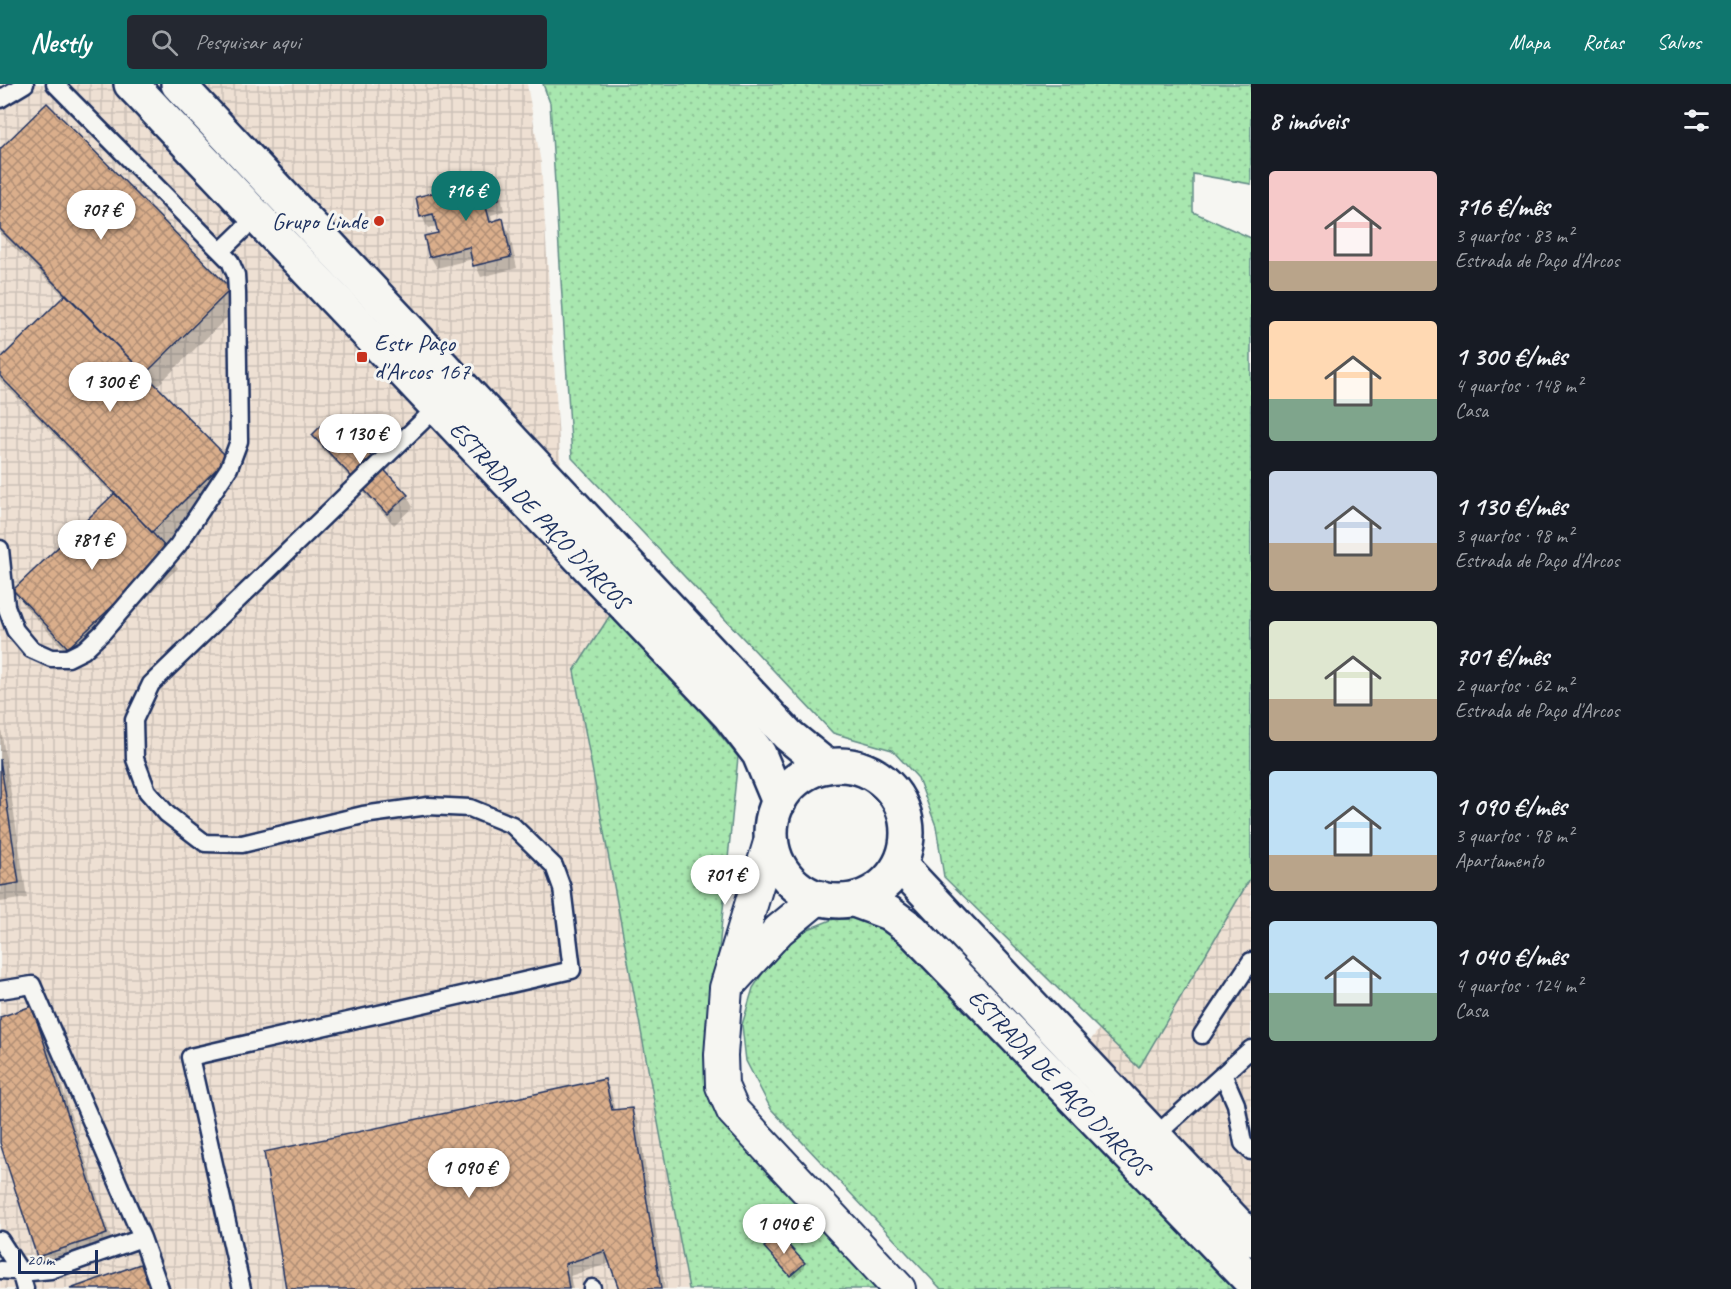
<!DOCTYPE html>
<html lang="pt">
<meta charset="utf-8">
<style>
body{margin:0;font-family:Caveat,sans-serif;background:#242831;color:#f1f3f6;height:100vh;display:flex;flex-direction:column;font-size:22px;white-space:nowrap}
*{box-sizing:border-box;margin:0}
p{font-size:20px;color:#9ea1a6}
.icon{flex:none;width:33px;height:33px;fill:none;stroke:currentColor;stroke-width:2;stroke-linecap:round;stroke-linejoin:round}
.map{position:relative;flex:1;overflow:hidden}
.sheet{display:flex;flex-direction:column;background:#171b24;width:480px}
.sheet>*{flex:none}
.scale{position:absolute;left:18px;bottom:15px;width:80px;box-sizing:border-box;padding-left:6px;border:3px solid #1b2f5e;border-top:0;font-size:16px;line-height:21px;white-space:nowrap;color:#1b2f5e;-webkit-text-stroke:4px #f6f6f2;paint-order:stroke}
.price{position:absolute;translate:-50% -51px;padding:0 14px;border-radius:21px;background:#fff;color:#222;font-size:20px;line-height:39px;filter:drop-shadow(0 2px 3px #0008)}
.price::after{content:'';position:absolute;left:50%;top:36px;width:18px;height:14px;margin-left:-9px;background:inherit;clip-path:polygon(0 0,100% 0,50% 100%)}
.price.selected{background:#0f766e;color:#fff}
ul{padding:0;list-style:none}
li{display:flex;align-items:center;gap:18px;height:150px;padding:0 18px}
li span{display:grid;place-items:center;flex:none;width:168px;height:120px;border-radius:6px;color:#555}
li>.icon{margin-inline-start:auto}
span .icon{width:72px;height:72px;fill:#fffc;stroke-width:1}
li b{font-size:26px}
h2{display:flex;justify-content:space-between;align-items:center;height:72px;padding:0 18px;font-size:26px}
header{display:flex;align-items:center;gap:36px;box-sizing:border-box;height:84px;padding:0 30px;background:#0f766e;color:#fff}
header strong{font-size:28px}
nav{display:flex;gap:33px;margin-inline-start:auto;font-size:21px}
.search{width:420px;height:54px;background:#242831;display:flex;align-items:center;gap:15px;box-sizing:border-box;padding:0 21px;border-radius:6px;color:#9ea1a6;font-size:22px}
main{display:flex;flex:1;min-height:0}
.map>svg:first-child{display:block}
.industrial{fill:url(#industrial-grid)}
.grass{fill:url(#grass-dots);stroke:#628b86;stroke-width:1.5}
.shadow{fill:#0003}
.building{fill:url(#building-cross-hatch);stroke:#1b2f5e;stroke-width:1.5}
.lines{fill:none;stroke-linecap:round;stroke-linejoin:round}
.service-casing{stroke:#1b2f5e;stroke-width:21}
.minor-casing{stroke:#1b2f5e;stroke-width:36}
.primary-casing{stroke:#1b2f5e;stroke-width:38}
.service{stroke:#f6f6f2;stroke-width:16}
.minor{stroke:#f6f6f2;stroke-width:32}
.primary{stroke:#f6f6f2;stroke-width:33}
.poi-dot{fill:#c8321e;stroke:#f6f6f2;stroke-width:2}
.labels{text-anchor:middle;stroke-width:6;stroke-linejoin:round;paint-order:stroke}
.poi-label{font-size:24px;fill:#1b2f5e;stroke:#f6f6f2;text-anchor:end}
.street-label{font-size:24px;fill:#1b2f5e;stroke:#f6f6f2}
</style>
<header>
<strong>Nestly</strong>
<div class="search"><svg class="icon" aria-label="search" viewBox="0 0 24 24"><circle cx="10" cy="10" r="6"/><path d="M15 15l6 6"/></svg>Pesquisar aqui</div>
<nav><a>Mapa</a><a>Rotas</a><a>Salvos</a></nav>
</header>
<main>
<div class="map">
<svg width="1251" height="1205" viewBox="0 0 1251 1205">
<defs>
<pattern id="industrial-grid" width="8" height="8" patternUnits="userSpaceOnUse" patternTransform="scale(1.5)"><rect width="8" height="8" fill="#eee0d3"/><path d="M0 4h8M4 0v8" fill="none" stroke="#ccc0b8"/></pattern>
<pattern id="grass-dots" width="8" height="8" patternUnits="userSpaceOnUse" patternTransform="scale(1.5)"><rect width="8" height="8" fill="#a8e7af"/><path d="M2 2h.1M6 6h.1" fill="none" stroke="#90c699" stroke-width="1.8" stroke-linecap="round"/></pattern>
<pattern id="building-cross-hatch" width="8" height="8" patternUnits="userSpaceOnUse" patternTransform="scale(1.5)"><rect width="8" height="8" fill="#daae8b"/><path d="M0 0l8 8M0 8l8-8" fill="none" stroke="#b08e75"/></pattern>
</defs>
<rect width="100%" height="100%" fill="#f6f6f2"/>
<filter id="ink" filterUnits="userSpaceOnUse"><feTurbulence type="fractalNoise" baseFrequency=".0167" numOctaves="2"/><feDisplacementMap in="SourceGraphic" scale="12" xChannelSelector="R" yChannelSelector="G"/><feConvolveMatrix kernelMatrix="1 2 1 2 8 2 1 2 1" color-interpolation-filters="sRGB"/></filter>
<g filter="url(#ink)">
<!-- industrial -->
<path class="industrial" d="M0,0H527L541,79L562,403L611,530L574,587L689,1205H0Z
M1251,793V1205L1051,1009L1099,945L1139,983Z"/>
<!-- grass -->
<path class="grass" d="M543,0H1251V100L1193,90V128L1251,154V793L1139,984L944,793L936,742L918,694L892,666L833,649L572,374L550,19Z
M611,530L659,575L738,673L708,978L718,1033L882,1205H689L574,587Z
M841,832H870L894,846L1241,1205H941L771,1025L746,977L742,941L753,904L774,872L801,848Z"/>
<!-- shadow -->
<path class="shadow" d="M0,67L230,206L239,222L156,303L227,375L236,390L163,462L178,484L77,579L24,521L15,506L114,412L0,296V277L65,213L0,150Z
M493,96L500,107L504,127L491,131L493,138L502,136L509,148L517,184L481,193L473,175L437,184L430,172L440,150L438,142L428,144L422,133L417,114Z
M314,351L407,412L413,423L394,441L320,362Z
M0,638L27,814L0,818Z
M32,924L41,939L115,1166L48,1188L39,1173L0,1054V934Z
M605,997L611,1008L615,1027L631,1025L638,1037L665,1205H621L611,1179L570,1192L573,1205H287Z
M768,1167L803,1180L805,1183L793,1194Z"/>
<!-- building -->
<path class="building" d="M47,19L231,205L145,290L0,145V65Z
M494,94L499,115L485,119L490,138L503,134L511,173L473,182L469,163L429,173L424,152L438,149L433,130L420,133L416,113Z
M66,210L228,374L152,448L0,292V275Z
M332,331L408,411L387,430L312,351Z
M115,409L170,468L68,564L13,506Z
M0,675L19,799L0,802Z
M32,922L107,1150L37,1173L0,1059V933Z
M605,995L612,1026L632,1024L661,1205H619L605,1167L565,1180L569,1205H286L264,1068Z
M778,1150L805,1179L790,1192L764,1163Z
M143,1179L152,1205H70Z"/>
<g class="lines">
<defs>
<path id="service" d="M0,15L25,0
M221,167L256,133
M0,465L6,522L15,546L31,565L51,574H68L84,566L103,548L178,461L229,384L239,357L237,208L236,191L230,177L55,0
M0,906L32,901L142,1154
M1202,951L1251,877
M1223,990L1236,1020L1243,1059L1251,1067
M1154,1053L1251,965
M0,1156L20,1187L25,1205
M0,1186L31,1188L51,1186L142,1154L160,1205
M592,1204V1205
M242,1205L190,973L572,886L562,804L554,782L512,741L470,724L428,722L363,731L242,760L205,759L167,730L147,707L135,675L134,636L151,600L436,324"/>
<path id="minor" d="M771,755L726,904L721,971L722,1002L733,1027L899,1205
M733,896L779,846L819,813"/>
<g id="primary">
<path id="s1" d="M131,0L729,631L759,670L779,718"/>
<path d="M178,0L788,651L826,682"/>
<circle cx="839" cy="749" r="68"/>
<path d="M900,781L1251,1155"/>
<path id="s2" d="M854,816L889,829L912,846L1251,1197"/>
</g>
</defs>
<!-- service casing -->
<use href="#service" class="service-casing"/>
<!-- minor casing -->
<use href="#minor" class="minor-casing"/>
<!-- primary casing -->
<use href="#primary" class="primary-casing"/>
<!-- service -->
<use href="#service" class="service"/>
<!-- minor -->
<use href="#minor" class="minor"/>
<!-- primary -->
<use href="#primary" class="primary"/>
</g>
</g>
<!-- markers -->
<g class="poi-dot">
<circle cx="379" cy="137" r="6"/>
<rect x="356" y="267" width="12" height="12" rx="3"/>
</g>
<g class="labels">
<!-- poi labels -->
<g class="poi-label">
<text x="367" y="145">Grupo Linde</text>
<text x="374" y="267" text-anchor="start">Estr Paço<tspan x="374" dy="28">d'Arcos 167</tspan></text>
</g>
<!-- street labels -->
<g class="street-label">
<text dy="8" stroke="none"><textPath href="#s1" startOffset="594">ESTRADA DE PAÇO D'ARCOS</textPath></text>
<text dy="8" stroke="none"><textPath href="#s2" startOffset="278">ESTRADA DE PAÇO D'ARCOS</textPath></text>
</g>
</g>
</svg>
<div class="scale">20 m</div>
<b class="price selected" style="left:466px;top:138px">716 €</b>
<b class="price" style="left:101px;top:157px">707 €</b>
<b class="price" style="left:110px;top:329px">1 300 €</b>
<b class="price" style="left:360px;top:381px">1 130 €</b>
<b class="price" style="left:92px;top:487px">781 €</b>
<b class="price" style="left:725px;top:822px">701 €</b>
<b class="price" style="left:469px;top:1115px">1 090 €</b>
<b class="price" style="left:784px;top:1171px">1 040 €</b>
</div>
<section class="sheet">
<h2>8 imóveis<svg class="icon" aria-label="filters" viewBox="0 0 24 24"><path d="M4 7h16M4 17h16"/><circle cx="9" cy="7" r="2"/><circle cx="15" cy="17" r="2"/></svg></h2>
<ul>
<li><span style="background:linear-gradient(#f6c9c9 75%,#b9a48a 0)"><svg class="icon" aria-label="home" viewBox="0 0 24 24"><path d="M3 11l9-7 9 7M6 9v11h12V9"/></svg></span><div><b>716 €/mês</b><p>3 quartos · 83 m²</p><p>Estrada de Paço d'Arcos</p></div></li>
<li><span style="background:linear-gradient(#ffd9b3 65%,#7fa58c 0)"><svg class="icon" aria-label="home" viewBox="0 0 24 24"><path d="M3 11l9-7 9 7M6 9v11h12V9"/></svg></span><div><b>1 300 €/mês</b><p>4 quartos · 148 m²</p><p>Casa</p></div></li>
<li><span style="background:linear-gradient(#c9d6e8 60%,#b9a48a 0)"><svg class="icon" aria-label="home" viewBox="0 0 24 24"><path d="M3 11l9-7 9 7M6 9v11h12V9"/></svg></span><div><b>1 130 €/mês</b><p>3 quartos · 98 m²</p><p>Estrada de Paço d'Arcos</p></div></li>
<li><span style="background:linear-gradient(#dfe7d0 65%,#b9a48a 0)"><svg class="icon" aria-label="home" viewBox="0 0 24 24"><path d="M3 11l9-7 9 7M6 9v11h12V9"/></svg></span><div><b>701 €/mês</b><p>2 quartos · 62 m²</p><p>Estrada de Paço d'Arcos</p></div></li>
<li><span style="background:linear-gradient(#bfe0f5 70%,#b9a48a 0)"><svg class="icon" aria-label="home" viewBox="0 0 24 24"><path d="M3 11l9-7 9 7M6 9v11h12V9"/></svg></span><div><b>1 090 €/mês</b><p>3 quartos · 98 m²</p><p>Apartamento</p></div></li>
<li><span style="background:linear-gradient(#bfe0f5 60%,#7fa58c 0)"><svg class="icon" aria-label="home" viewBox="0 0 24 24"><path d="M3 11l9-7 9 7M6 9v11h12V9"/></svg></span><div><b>1 040 €/mês</b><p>4 quartos · 124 m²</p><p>Casa</p></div></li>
</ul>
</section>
</main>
